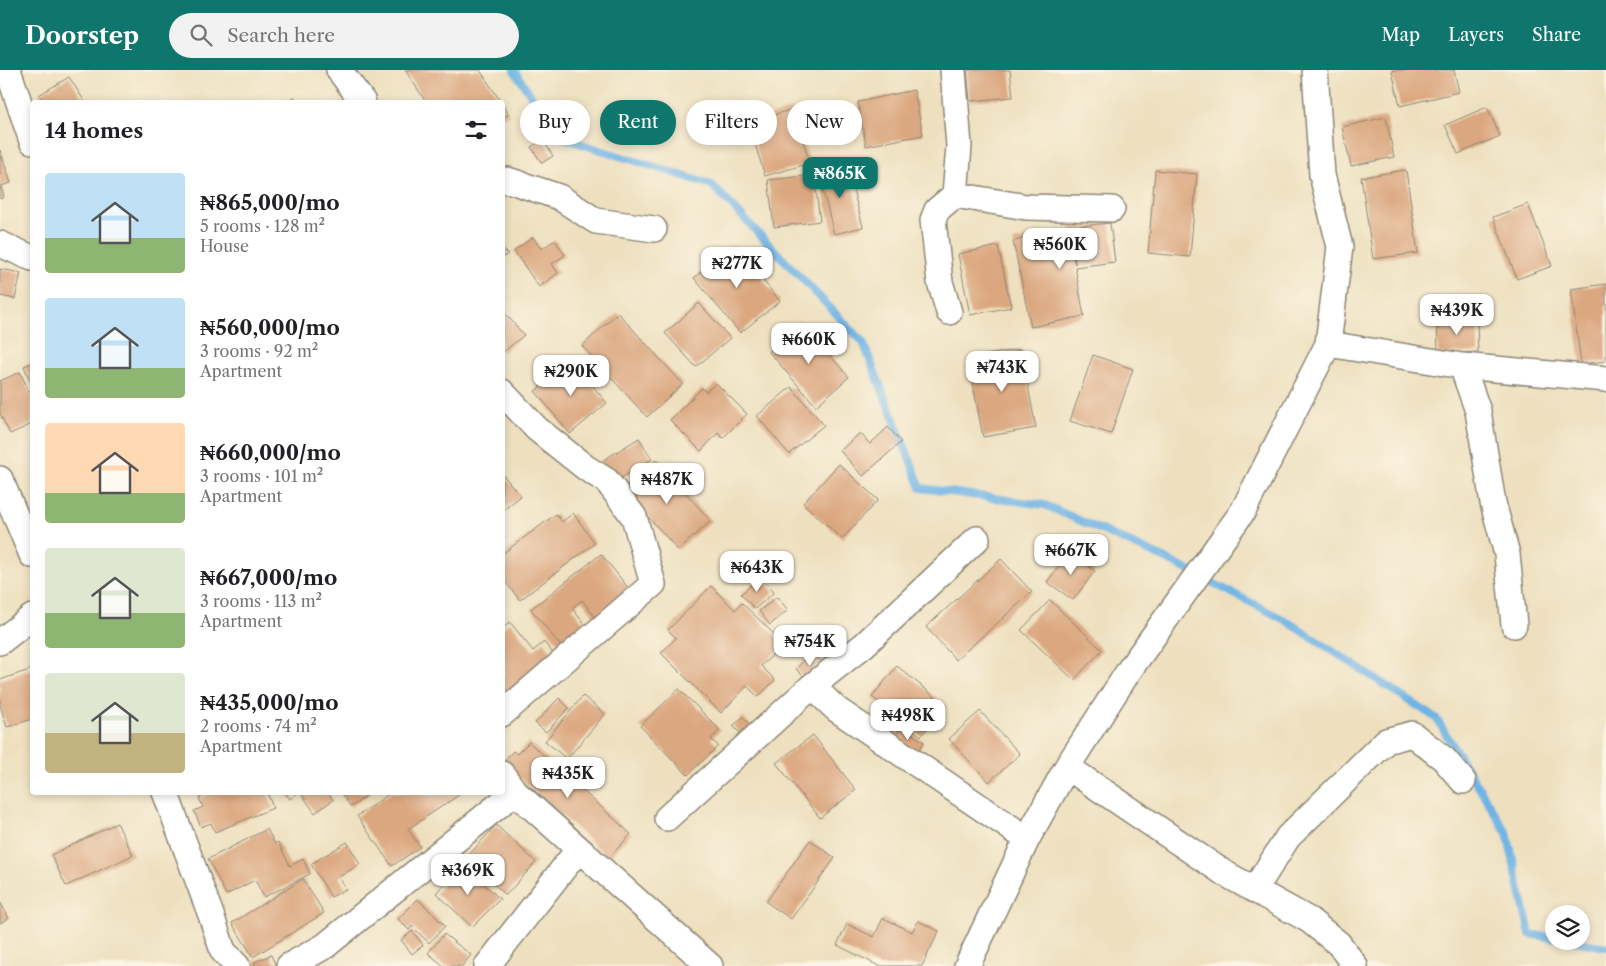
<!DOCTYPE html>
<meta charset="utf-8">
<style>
body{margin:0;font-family:"Libre Caslon Text",serif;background:#f2f2f2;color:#202124;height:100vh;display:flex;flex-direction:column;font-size:19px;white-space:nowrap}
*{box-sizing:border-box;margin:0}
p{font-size:16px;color:#757577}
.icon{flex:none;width:28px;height:28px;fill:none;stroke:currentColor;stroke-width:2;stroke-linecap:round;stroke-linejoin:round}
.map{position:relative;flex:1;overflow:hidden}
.panel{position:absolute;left:30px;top:30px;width:475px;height:695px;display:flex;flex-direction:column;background:#fff;border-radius:5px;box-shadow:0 2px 8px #0003}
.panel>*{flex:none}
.banner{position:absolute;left:520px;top:30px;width:475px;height:45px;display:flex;gap:10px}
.controls{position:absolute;left:1545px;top:835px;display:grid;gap:10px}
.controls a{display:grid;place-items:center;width:45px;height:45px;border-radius:50%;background:#fff;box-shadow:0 2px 8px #0003;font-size:25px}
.price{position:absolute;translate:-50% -42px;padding:0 11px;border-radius:10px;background:#fff;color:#222;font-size:16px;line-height:32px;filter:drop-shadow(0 1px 2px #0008)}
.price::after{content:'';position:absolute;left:50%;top:30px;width:15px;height:11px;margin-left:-8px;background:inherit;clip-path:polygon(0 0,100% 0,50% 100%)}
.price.selected{background:#0f766e;color:#fff}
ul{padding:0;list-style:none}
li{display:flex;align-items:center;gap:15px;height:125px;padding:0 15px}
li span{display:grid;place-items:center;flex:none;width:140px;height:100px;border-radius:5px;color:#555}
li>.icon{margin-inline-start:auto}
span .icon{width:60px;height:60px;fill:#fffc;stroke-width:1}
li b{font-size:21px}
h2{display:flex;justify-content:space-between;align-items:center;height:60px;padding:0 15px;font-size:21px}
.tag{padding:0 18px;border-radius:22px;background:#fff;box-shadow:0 2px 8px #0003;font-size:18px;line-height:45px}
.tag.selected{background:#0f766e;color:#fff}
header{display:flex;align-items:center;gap:30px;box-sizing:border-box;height:70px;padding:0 25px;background:#0f766e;color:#fff}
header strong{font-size:24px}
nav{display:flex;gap:28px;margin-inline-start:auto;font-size:18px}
.search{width:350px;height:45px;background:#f2f2f2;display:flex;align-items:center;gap:12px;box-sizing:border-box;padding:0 18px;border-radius:28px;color:#757577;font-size:19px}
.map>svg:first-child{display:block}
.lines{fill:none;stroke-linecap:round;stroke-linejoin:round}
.stream{stroke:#6eb3e4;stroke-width:8}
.building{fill:#dba780}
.minor-casing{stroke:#8c8675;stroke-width:28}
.minor{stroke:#fff;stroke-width:25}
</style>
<header>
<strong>Doorstep</strong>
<div class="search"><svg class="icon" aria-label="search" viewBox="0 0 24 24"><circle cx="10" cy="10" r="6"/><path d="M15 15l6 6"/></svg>Search here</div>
<nav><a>Map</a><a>Layers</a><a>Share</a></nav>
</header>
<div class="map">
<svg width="1606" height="896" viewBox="0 0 1606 896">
<rect width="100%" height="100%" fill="#fcf5e5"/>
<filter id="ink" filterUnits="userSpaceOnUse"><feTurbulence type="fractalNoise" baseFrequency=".02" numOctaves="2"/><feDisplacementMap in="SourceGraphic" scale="10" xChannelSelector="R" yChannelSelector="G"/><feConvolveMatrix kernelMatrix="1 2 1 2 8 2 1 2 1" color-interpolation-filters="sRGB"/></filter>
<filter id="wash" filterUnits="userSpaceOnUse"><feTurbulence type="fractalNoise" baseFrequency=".0096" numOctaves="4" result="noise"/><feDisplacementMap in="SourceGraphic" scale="20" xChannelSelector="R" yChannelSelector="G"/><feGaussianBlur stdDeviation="1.12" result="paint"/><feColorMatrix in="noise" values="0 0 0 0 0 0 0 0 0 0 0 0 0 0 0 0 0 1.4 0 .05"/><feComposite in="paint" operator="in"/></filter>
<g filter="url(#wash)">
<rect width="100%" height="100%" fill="#eee0bf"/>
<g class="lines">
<!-- stream -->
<path class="stream" d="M514,0L559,67L712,115L863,272L921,418L1045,435L1164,488L1285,550L1436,648L1507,763L1530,864L1554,868
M1573,871L1606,877"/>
</g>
<g id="blocks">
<!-- building -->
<path class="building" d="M405,0H480L501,32H426Z
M967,0H1010L1013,27L970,31Z
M1395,0H1454L1459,22L1400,36L1392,1Z
M69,7L85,32H44L39,25Z
M914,20L923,65L866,76L858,32Z
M294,27L297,32H284Z
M502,34L509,44L502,48Z
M1487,37L1500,66L1458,84L1445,55Z
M793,39L810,93L765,106L753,68L764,64L760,49Z
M1386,47L1394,87L1351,96L1342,57Z
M543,70L553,86L542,93L531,77Z
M0,80L11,113L1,116L4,127L0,129Z
M846,93L863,157L834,164L818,101Z
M1155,100L1197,104L1190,187L1148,183Z
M1406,100L1418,183L1373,189L1361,107Z
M814,105L820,151L774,157L768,110Z
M1528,134L1552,196L1517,209L1493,147Z
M1110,153L1115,192L1075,197L1084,246L1031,257L1013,171L1067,160L1075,194L1070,157Z
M533,167L541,179L555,170L565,185L552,194L558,203L539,217L514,181Z
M733,175L780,231L740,263L694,208Z
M998,176L1011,237L970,245L958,184Z
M502,178L508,184L502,188Z
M0,199L21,203L15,229L0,226Z
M1606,214V291L1581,294L1571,219Z
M699,233L730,268L696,297L665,263Z
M502,240L524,265L502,283Z
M618,243L683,314L647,347L582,276Z
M1477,249L1478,282L1438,284L1437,250Z
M802,254L849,307L816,336L769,282Z
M1021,279L1036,358L983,367L968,288Z
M1093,285L1133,299L1111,364L1070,351Z
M572,291L607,333L570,364L535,321Z
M32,293V315L24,296Z
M20,302L32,328V354L10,364L0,344V311Z
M716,313L747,344L723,368L718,363L701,381L670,350L702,318L706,322Z
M791,317L824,355L789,384L757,346Z
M888,357L901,372L863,406L840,381L860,363L870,374Z
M639,368L652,389L612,414L599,393Z
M656,390L711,451L678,480L623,419Z
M839,394L878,430L842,469L803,433Z
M502,404L521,426L502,441Z
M573,443L595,473L520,530L502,508V484L556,444L562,452Z
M1070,482L1095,501L1073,530L1047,512Z
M601,484L634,525L599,552L582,530L572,538L589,560L564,580L531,539Z
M1001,489L1032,522L956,590L926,557Z
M760,507L774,522L755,539L741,524Z
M711,516L735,540L742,533L784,574L761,596L775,610L758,627L747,616L721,643L661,583L676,568L668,560Z
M777,527L788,540L770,555L759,541Z
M1050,530L1102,580L1074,610L1021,560Z
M510,552L533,581L544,572L560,592L514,628L502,614V605L506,603L502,599V559Z
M811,582L825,595L809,612L796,599Z
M897,596L946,636L921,666L872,627Z
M32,599V649L7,657L0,635V610Z
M679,619L720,660L711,669L718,676L688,705L640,656Z
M583,626L605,644L567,689L545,671Z
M559,628L569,638L546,662L535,653Z
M980,641L1020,684L989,712L949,669Z
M743,647L753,658L744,667L733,656Z
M902,657L924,672L915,686L892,670Z
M813,665L856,720L820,748L776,693Z
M529,672L631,764L609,788L503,692L513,681L517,684Z
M214,722H267L273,738L215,762L211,753L201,757L194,741L203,737L199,728Z
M285,722H299L290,729Z
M300,722H327L333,730L315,743Z
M340,722H372L351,737Z
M392,722H458L459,725L408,759L420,777L392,796L357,746Z
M117,753L133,785L66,816L51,785Z
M496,755L536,792L506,825L465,789Z
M267,759L275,774L278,772L290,796L303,789L310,804L264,827L255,810L226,825L208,789Z
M810,770L835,788L791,849L766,832Z
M347,772L360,794L339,807L346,819L331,827L311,794Z
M463,794L500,829L472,857L436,823Z
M303,809L324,843L253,887L232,853Z
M418,829L445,856L429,873L412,856L409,860L398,849Z
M0,832L9,848L0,853Z
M883,848L912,862L918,851L939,861L922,896H879L837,875L847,854L874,867Z
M412,861L423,875L412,884L401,870Z
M444,864L471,885L462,896H444L428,883Z
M271,885L276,896H256L254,892Z"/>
</g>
</g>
<g filter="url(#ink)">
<use href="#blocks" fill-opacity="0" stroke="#8c8675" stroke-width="1"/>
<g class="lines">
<defs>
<path id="minor" d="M8,0L32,71
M339,0L363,32
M502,111L508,110L559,127L596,151L654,159
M955,125L1026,137L1112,139
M0,174L32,188
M949,242L940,212L933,150L937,140L955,125L959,76L953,0
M1328,274L1462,296L1606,309
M1462,296L1478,341L1493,433L1507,484L1514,555
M502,322L537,359L586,398L607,411L634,447L653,514L502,644
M0,409L32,485
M0,572L32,547
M812,616L836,639L1027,769
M1067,697L1224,803L1309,850L1339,874L1355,896
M502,704L515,722L710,896
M165,722L211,845L223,881L237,896
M667,748L812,616L864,575L977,469
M1255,819L1288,767L1386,671L1412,664L1444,689L1463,711
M289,896L325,876L515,722
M487,896L578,780
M967,896L1027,769L1067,697L1130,599L1243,441L1328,274L1340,177L1322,105L1315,0"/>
</defs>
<!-- minor casing -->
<use href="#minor" class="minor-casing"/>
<!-- minor -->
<use href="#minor" class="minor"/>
</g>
</g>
</svg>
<div class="controls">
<a><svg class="icon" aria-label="layers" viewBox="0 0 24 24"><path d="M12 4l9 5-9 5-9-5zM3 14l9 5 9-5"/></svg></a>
</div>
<b class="price selected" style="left:840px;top:129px">₦865K</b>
<b class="price" style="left:1060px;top:200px">₦560K</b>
<b class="price" style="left:737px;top:219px">₦277K</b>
<b class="price" style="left:1457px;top:266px">₦439K</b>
<b class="price" style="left:809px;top:295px">₦660K</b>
<b class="price" style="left:1002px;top:323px">₦743K</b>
<b class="price" style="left:571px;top:327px">₦290K</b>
<b class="price" style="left:667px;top:435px">₦487K</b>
<b class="price" style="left:1071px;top:506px">₦667K</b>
<b class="price" style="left:757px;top:523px">₦643K</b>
<b class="price" style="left:810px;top:597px">₦754K</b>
<b class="price" style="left:908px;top:671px">₦498K</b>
<b class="price" style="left:568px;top:729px">₦435K</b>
<b class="price" style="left:468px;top:826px">₦369K</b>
<div class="banner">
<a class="tag">Buy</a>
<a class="tag selected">Rent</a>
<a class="tag">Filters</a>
<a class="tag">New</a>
</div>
<section class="panel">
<h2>14 homes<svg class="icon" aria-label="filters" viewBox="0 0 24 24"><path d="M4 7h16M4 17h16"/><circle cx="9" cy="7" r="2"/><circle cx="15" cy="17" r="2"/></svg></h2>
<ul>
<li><span style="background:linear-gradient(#bfe0f5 65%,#8fb573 0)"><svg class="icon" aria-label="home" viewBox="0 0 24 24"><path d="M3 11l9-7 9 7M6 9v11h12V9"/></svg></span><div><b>₦865,000/mo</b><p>5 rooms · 128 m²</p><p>House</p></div></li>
<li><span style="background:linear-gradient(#bfe0f5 70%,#8fb573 0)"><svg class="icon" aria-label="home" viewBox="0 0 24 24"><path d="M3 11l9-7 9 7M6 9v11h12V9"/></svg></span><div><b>₦560,000/mo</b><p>3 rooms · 92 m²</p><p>Apartment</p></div></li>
<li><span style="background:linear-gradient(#ffd9b3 70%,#8fb573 0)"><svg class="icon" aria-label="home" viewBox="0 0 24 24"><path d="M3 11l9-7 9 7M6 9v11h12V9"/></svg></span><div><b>₦660,000/mo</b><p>3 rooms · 101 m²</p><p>Apartment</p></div></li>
<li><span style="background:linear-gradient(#dfe7d0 65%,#8fb573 0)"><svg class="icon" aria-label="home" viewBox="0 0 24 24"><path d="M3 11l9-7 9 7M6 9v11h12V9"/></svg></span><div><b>₦667,000/mo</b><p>3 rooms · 113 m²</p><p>Apartment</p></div></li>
<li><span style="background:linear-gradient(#dfe7d0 60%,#c2b280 0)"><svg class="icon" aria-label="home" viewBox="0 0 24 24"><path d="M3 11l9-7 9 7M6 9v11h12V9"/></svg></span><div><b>₦435,000/mo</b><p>2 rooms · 74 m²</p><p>Apartment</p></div></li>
</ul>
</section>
</div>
